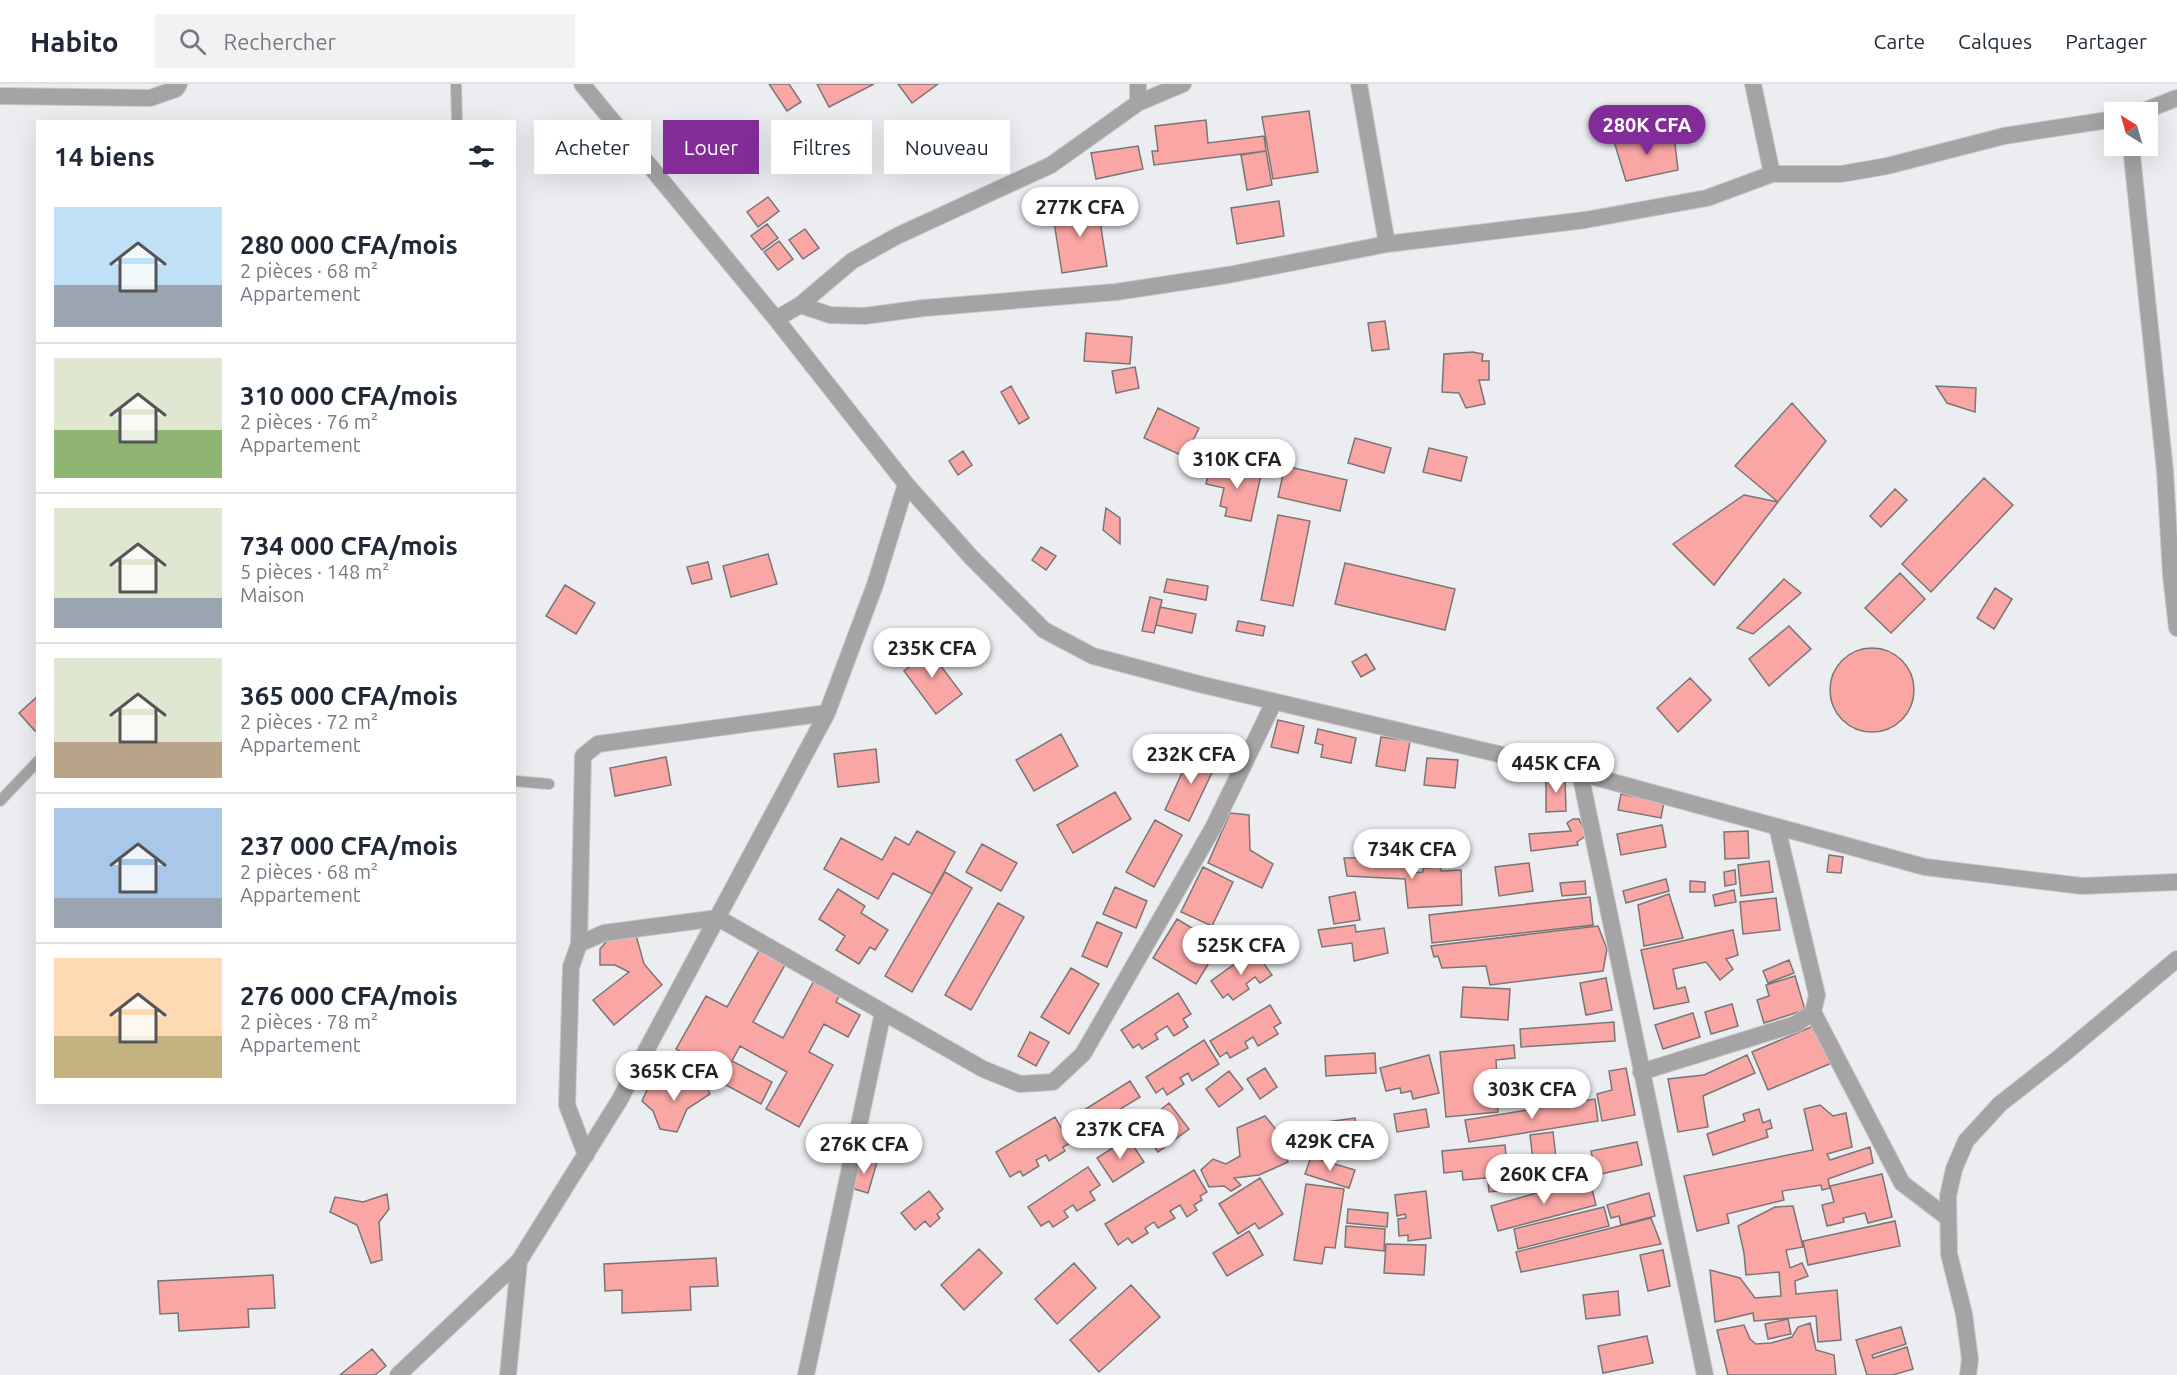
<!DOCTYPE html>
<html lang="fr">
<meta charset="utf-8">
<style>
body{margin:0;font-family:Ubuntu,sans-serif;background:#f2f2f3;color:#1f2937;height:100vh;display:flex;flex-direction:column;font-size:22px;white-space:nowrap}
*{box-sizing:border-box;margin:0}
p{font-size:20px;color:#747a83}
.icon{flex:none;width:33px;height:33px;fill:none;stroke:currentColor;stroke-width:2;stroke-linecap:round;stroke-linejoin:round}
.map{position:relative;flex:1;overflow:hidden}
.details{position:absolute;left:36px;top:36px;width:480px;height:984px;display:flex;flex-direction:column;background:#fff;border-radius:0px;box-shadow:0 6px 24px #0002}
.details>*{flex:none}
.hud{position:absolute;left:534px;top:36px;width:570px;height:54px;display:flex;gap:12px}
.needle{width:39px;rotate:323deg}
.fabs{position:absolute;left:2104px;top:18px;display:grid;gap:12px}
.fabs a{display:grid;place-items:center;width:54px;height:54px;border-radius:0px;background:#fff;box-shadow:0 6px 24px #0002;font-size:30px}
.price{position:absolute;translate:-50% -51px;padding:0 14px;border-radius:21px;background:#fff;color:#222;font-size:20px;line-height:39px;filter:drop-shadow(0 2px 3px #0008)}
.price::after{content:'';position:absolute;left:50%;top:36px;width:18px;height:14px;margin-left:-9px;background:inherit;clip-path:polygon(0 0,100% 0,50% 100%)}
.price.current{background:#832c99;color:#fff}
ul{padding:0;list-style:none}
li{display:flex;align-items:center;gap:18px;height:150px;padding:0 18px}
li+li{border-top:2px solid #e0e1e3}
li span{display:grid;place-items:center;flex:none;width:168px;height:120px;border-radius:0px;color:#555}
li>.icon{margin-inline-start:auto}
span .icon{width:72px;height:72px;fill:#fffc;stroke-width:1}
li b{font-size:26px}
h2{display:flex;justify-content:space-between;align-items:center;height:72px;padding:0 18px;font-size:26px}
.tag{padding:0 21px;border-radius:0px;background:#fff;box-shadow:0 6px 24px #0002;font-size:21px;line-height:54px}
.tag.current{background:#832c99;color:#fff}
header{display:flex;align-items:center;gap:36px;box-sizing:border-box;height:84px;padding:0 30px;background:#fff;border-bottom:2px solid #e0e1e3}
header strong{font-size:28px}
nav{display:flex;gap:33px;margin-inline-start:auto;font-size:21px}
.search{width:420px;height:54px;background:#f2f2f3;display:flex;align-items:center;gap:15px;box-sizing:border-box;padding:0 21px;border-radius:0px;color:#747a83;font-size:22px}
.map>svg:first-child{display:block}
.building{fill:#f9a6a4;stroke:#7a7675;stroke-width:1.5}
.lines{fill:none;stroke-linecap:round;stroke-linejoin:round}
.service-casing{stroke:#c6c8cc;stroke-width:12}
.minor-casing{stroke:#c6c8cc;stroke-width:18}
.tertiary-casing{stroke:#c6c8cc;stroke-width:18}
.service{stroke:#a5a3a3;stroke-width:10}
.minor{stroke:#a5a3a3;stroke-width:16}
.tertiary{stroke:#a5a3a3;stroke-width:16}
</style>
<header>
<strong>Habito</strong>
<div class="search"><svg class="icon" aria-label="search" viewBox="0 0 24 24"><circle cx="10" cy="10" r="6"/><path d="M15 15l6 6"/></svg>Rechercher</div>
<nav><a>Carte</a><a>Calques</a><a>Partager</a></nav>
</header>
<div class="map">
<svg width="2177" height="1291" viewBox="0 0 2177 1291">
<rect width="100%" height="100%" fill="#ebedf1"/>
<!-- building -->
<path class="building" d="M769,0H789L801,18L787,27Z
M817,0H874L829,23Z
M898,0H938L912,19Z
M1309,27L1318,88L1273,95L1262,33Z
M1206,36L1208,59L1264,52L1266,67L1154,81L1152,67H1158L1155,42Z
M1674,51L1678,86L1626,97L1613,54Z
M1138,62L1143,85L1096,95L1091,69Z
M1266,67L1272,101L1247,106L1241,71Z
M768,113L779,127L758,143L747,128Z
M1279,117L1284,152L1237,160L1231,124Z
M1097,118L1107,182L1062,189L1052,125Z
M767,140L778,154L762,166L751,152Z
M805,145L819,164L803,175L789,156Z
M779,157L793,175L778,186L764,168Z
M1385,237L1389,265L1372,267L1368,239Z
M1086,249L1132,253L1130,280L1084,277Z
M1473,268L1483,270L1482,277H1489V296H1479L1485,320L1466,324L1459,309L1442,308L1444,270Z
M1135,283L1139,304L1116,309L1112,287Z
M1011,302L1029,334L1019,340L1001,308Z
M1936,302L1976,304L1975,328L1947,319Z
M1792,319L1826,357L1778,418L1735,382Z
M1158,324L1199,344L1185,373L1144,354Z
M1355,354L1391,364L1384,389L1348,379Z
M1429,364L1467,373L1461,397L1423,388Z
M963,367L972,381L958,391L949,377Z
M1231,380L1262,386L1251,437L1225,432L1227,424L1220,422L1224,404L1206,400L1210,383L1230,387Z
M1285,382L1347,396L1340,427L1278,413Z
M1984,394L2013,421L1931,508L1902,480Z
M1895,405L1907,416L1881,443L1870,432Z
M1744,411L1778,418L1714,501L1673,460Z
M1106,424L1120,434V460L1103,446Z
M1278,431L1310,437L1293,522L1261,516Z
M1041,463L1056,472L1046,486L1032,476Z
M768,470L777,500L731,513L723,482Z
M708,478L712,495L692,500L687,483Z
M1345,479L1455,505L1445,546L1335,520Z
M1900,489L1925,515L1891,549L1865,524Z
M1167,495L1208,502L1206,516L1164,508Z
M1784,495L1801,509L1753,550L1737,544Z
M565,501L595,519L576,550L546,532Z
M1995,504L2012,515L1994,545L1977,534Z
M1150,513L1162,516L1154,549L1142,547Z
M1160,523L1196,530L1192,549L1156,541Z
M1238,537L1265,542L1263,552L1236,547Z
M1789,542L1811,565L1769,602L1749,575Z
M919,553L962,610L936,630L904,587L921,574L910,559Z
M1830 606a42 42 0 1 1 84 0a42 42 0 1 1-84 0Z
M1366,570L1375,585L1361,593L1352,578Z
M1690,594L1711,616L1678,648L1657,624Z
M38,612V645L35,647L19,629Z
M1278,636L1304,642L1298,669L1271,663Z
M1318,645L1356,654L1351,679L1321,673L1323,661L1315,659Z
M1061,650L1078,682L1034,707L1016,676Z
M1381,653L1410,657L1405,687L1376,682Z
M876,665L879,698L838,703L834,670Z
M1193,665L1218,676L1189,737L1165,726Z
M666,673L671,701L615,712L610,684Z
M1427,674L1458,676L1455,704L1424,701Z
M1546,691L1565,694L1566,727L1546,728Z
M1115,708L1131,735L1073,769L1057,741Z
M1621,710L1664,718L1661,734L1618,726Z
M1230,729L1249,731L1250,766L1273,780L1262,804L1208,779Z
M1573,735H1579L1587,751L1577,758L1578,761L1531,767L1529,750L1571,747L1567,739Z
M1155,736L1182,751L1154,803L1126,788Z
M1662,741L1666,763L1621,771L1617,750Z
M917,747L955,768L932,810L893,789L878,815L824,785L841,754L882,776L895,753L909,761Z
M1748,747L1749,774L1725,775L1724,748Z
M982,760L1017,779L1001,807L966,788Z
M1829,771L1843,773L1841,789L1827,788Z
M1408,773L1413,789L1423,788V784L1440,783L1441,787L1461,786L1462,821L1408,824L1405,795L1347,792L1344,774Z
M1769,777L1773,808L1741,812L1738,781Z
M1529,779L1533,807L1499,812L1495,783Z
M1203,783L1233,798L1212,842L1181,828Z
M1735,786L1736,800L1725,802L1724,788Z
M945,788L972,804L912,908L885,892Z
M1666,795L1669,807L1626,819L1623,807Z
M1585,797L1586,810L1562,812L1560,799Z
M1690,797L1705,798V808H1690Z
M1115,803L1147,817L1136,844L1103,830Z
M838,805L865,822L861,829L888,846L875,866L870,863L859,880L836,866L845,852L819,835Z
M1734,806L1736,818L1715,822L1713,811Z
M1355,808L1360,836L1334,840L1329,813Z
M1669,810L1683,854L1644,862L1638,821Z
M1590,813L1593,841L1432,859L1429,831Z
M1776,814L1780,846L1743,850L1740,818Z
M998,819L1024,833L971,926L945,911Z
M1177,835L1220,861L1196,900L1153,874Z
M1097,838L1122,849L1107,883L1082,872Z
M1355,841L1356,848L1384,844L1388,869L1354,877L1352,859L1322,863L1318,846Z
M1598,842L1607,865L1603,887L1490,901L1486,882L1442,884L1438,872L1434,873L1431,862Z
M616,846L636,851L644,880L662,901L614,941L593,916L629,888L615,881H600V865Z
M1733,846L1738,871L1726,875L1733,885L1720,896L1706,878L1673,885L1677,905L1685,903L1689,918L1654,925L1641,866Z
M760,865L786,879L753,938L783,954L816,893L842,907L836,918L860,931L848,953L824,940L809,968L833,981L799,1043L766,1025L787,988L740,962L732,977L772,998L761,1020L713,994L717,987L676,965L706,912L727,923Z
M1254,866L1272,891L1260,899L1255,893L1246,900L1249,905L1233,916L1228,910L1223,914L1211,897Z
M1789,876L1794,889L1768,899L1763,887Z
M1071,884L1099,900L1069,950L1041,933Z
M1795,892L1805,926L1764,939L1757,916L1769,912L1766,901Z
M1606,894L1612,926L1586,931L1580,899Z
M1463,903L1510,905L1508,936L1461,933Z
M1178,909L1191,930L1183,935L1188,943L1174,952L1167,942L1155,950L1158,955L1142,965L1139,960L1133,964L1121,946Z
M1732,920L1738,942L1711,950L1705,928Z
M1270,921L1281,939L1274,943L1278,950L1258,962L1253,953L1245,958L1248,964L1230,974L1227,968L1220,973L1210,957Z
M1693,929L1700,953L1663,965L1655,941Z
M1614,938L1615,957L1521,963L1520,945Z
M1818,940L1834,978L1768,1006L1752,968Z
M1030,948L1049,958L1036,982L1018,972Z
M1204,956L1219,980L1192,997L1188,989L1180,994L1184,1000L1167,1011L1163,1004L1156,1009L1146,993Z
M1514,961L1515,974L1496,976L1497,995L1517,993L1518,1012L1497,1014L1498,1028L1446,1033L1440,968Z
M1375,969L1376,989L1326,992L1325,972Z
M1429,971L1439,1009L1413,1015L1411,1007L1401,1009L1400,1004L1386,1007L1380,984Z
M1747,971L1755,989L1703,1012L1708,1043L1678,1048L1668,995L1704,991Z
M1265,984L1277,1003L1260,1015L1247,995Z
M1626,984L1635,1031L1602,1037L1597,1010L1612,1006L1609,987Z
M1229,987L1243,1005L1219,1023L1206,1005Z
M701,991L710,1010L687,1025L677,1048L660,1045L653,1027L642,1017L650,999L671,1007Z
M1569,994L1572,1005L1544,1012L1541,1002Z
M1130,997L1140,1013L1083,1048L1073,1033Z
M1595,1015L1598,1037L1469,1058L1465,1036Z
M1169,1019L1189,1045L1158,1068L1139,1043Z
M1820,1021L1833,1032L1846,1029L1852,1063L1827,1070L1830,1076L1870,1063L1873,1079L1828,1095L1830,1104L1822,1106L1821,1101L1782,1107L1784,1116L1727,1130L1729,1139L1697,1147L1684,1092L1813,1066L1804,1025Z
M1426,1025L1429,1043L1397,1048L1394,1030Z
M1759,1025L1763,1039L1770,1036L1772,1044L1766,1046L1768,1053L1713,1071L1707,1050L1745,1037L1743,1030Z
M1265,1032L1279,1049L1288,1078L1259,1091L1234,1094L1241,1101L1231,1107L1224,1102L1209,1103L1201,1086L1213,1075L1226,1080L1240,1072L1237,1044Z
M1055,1033L1070,1059L1063,1063L1065,1067L1049,1077L1046,1071L1036,1076L1039,1082L1023,1092L1020,1087L1010,1093L996,1068Z
M1355,1034L1361,1069L1332,1074L1327,1038Z
M1553,1048L1556,1074L1533,1076L1530,1051Z
M1128,1054L1144,1078L1113,1098L1097,1074Z
M1637,1058L1642,1081L1596,1091L1591,1067Z
M1505,1061L1508,1092L1463,1096L1462,1087L1444,1089L1442,1067Z
M860,1073L877,1078L868,1109L851,1104Z
M1311,1073L1355,1086L1349,1104L1305,1090Z
M1552,1077L1554,1092L1519,1095L1517,1080Z
M1088,1083L1100,1101L1090,1108L1095,1116L1077,1127L1073,1121L1064,1127L1068,1133L1053,1143L1049,1137L1041,1142L1028,1123Z
M1194,1086L1207,1108L1200,1112L1202,1116L1194,1121L1197,1126L1187,1133L1180,1121L1170,1127L1175,1134L1158,1144L1154,1138L1145,1144L1148,1149L1132,1159L1128,1154L1118,1161L1105,1140Z
M1882,1090L1892,1133L1868,1139L1865,1129L1843,1134L1844,1138L1827,1142L1822,1121L1834,1118L1830,1102Z
M1260,1094L1283,1130L1259,1145L1255,1139L1238,1150L1219,1120Z
M1589,1094L1596,1121L1498,1147L1491,1122Z
M1508,1097V1106L1489,1108L1488,1098Z
M1306,1100L1344,1105L1335,1164L1325,1163L1322,1180L1294,1176Z
M929,1107L943,1125L937,1130L940,1134L930,1143L925,1137L915,1146L901,1129Z
M1426,1107L1431,1154L1408,1157V1151L1399,1152L1398,1135L1406,1134L1405,1130L1397,1132L1395,1111Z
M1649,1109L1655,1132L1621,1141L1619,1132L1611,1134L1607,1121Z
M387,1110L389,1125L379,1138L382,1176L371,1179L357,1141L330,1128L335,1113L363,1118Z
M1793,1122L1803,1163L1786,1166L1790,1184L1802,1179L1808,1192L1795,1197L1796,1210L1837,1206L1841,1256L1818,1258L1816,1232L1754,1237L1753,1229L1715,1238L1710,1186L1740,1194L1755,1214L1781,1212L1779,1188L1746,1191L1744,1169L1738,1142L1775,1123Z
M1604,1123L1609,1142L1518,1165L1514,1145Z
M1348,1125L1388,1129L1387,1143L1347,1139Z
M1651,1134L1661,1160L1521,1188L1516,1168Z
M1895,1137L1900,1162L1808,1181L1803,1157Z
M1346,1142L1385,1145L1384,1167L1345,1163Z
M1249,1147L1263,1171L1227,1192L1213,1169Z
M1386,1160L1426,1161L1424,1191L1384,1189Z
M979,1165L1002,1189L964,1226L941,1201Z
M1663,1166L1670,1202L1648,1207L1640,1171Z
M716,1174L718,1202L690,1203L691,1226L622,1229V1206L605,1207L604,1180Z
M1074,1179L1096,1204L1057,1240L1035,1215Z
M273,1191L275,1224L248,1225L249,1243L179,1247L178,1229L160,1230L158,1197Z
M1131,1201L1160,1233L1099,1288L1070,1256Z
M1618,1207L1620,1231L1586,1235L1583,1211Z
M1788,1235L1791,1250L1768,1255L1765,1240Z
M1810,1239L1816,1266L1834,1271L1836,1291H1728L1717,1246L1744,1241L1750,1255L1756,1260L1771,1259L1792,1253L1798,1243Z
M1901,1243L1906,1260L1872,1271L1873,1274L1907,1263L1913,1285L1893,1291H1867L1856,1256Z
M1647,1252L1653,1279L1603,1289L1598,1262Z
M372,1265L386,1282L375,1291H340Z"/>
<g class="lines">
<defs>
<path id="service" d="M456,0L457,38
M514,697L549,700
M0,717L38,677"/>
<path id="minor" d="M1138,0V19
M1359,0L1387,160
M1753,0L1772,90
M0,12L150,14L176,5L179,0
M2141,28L2177,14
M2131,62L2165,387L2171,491L2177,544
M800,221L830,231L864,232L924,224L1116,208L1228,191L1387,160L1585,136L1707,114L1772,90H1841L1887,82L2004,52L2115,35
M776,235L800,221L852,177L897,152L1051,81L1138,19L1183,0
M1580,689L1705,1291
M579,860L583,672L598,660L827,629
M1813,928L1902,1099L1948,1134
M1641,988L1796,940L1813,928L1817,911L1777,743
M586,1071L567,1021L571,883L579,860L604,849L718,834L983,985L1020,1000L1053,998L1083,970L1213,744L1274,618
M398,1291L519,1177
M508,1291L519,1177L619,1017L827,629L875,501L906,400
M806,1291L883,928
M1968,1291L1970,1275L1964,1230L1949,1170L1948,1112L1954,1085L1966,1057L2000,1020L2060,973L2177,875"/>
<path id="tertiary" d="M582,0L776,235L906,400L971,473L1044,546L1093,572L1199,600L1580,689L1925,783L2082,802L2177,798"/>
</defs>
<!-- service casing -->
<use href="#service" class="service-casing"/>
<!-- minor casing -->
<use href="#minor" class="minor-casing"/>
<!-- tertiary casing -->
<use href="#tertiary" class="tertiary-casing"/>
<!-- service -->
<use href="#service" class="service"/>
<!-- minor -->
<use href="#minor" class="minor"/>
<!-- tertiary -->
<use href="#tertiary" class="tertiary"/>
</g>
</svg>
<div class="fabs">
<a><svg class="needle" viewBox="-14 -14 28 28"><path d="M0-13l5 13h-10z" fill="#e53935"/><path d="M0 13l5-13h-10z" fill="#747a83"/></svg></a>
</div>
<b class="price current" style="left:1647px;top:72px">280K CFA</b>
<b class="price" style="left:1080px;top:154px">277K CFA</b>
<b class="price" style="left:1237px;top:406px">310K CFA</b>
<b class="price" style="left:932px;top:595px">235K CFA</b>
<b class="price" style="left:1191px;top:701px">232K CFA</b>
<b class="price" style="left:1556px;top:710px">445K CFA</b>
<b class="price" style="left:1412px;top:796px">734K CFA</b>
<b class="price" style="left:1241px;top:892px">525K CFA</b>
<b class="price" style="left:674px;top:1018px">365K CFA</b>
<b class="price" style="left:1532px;top:1036px">303K CFA</b>
<b class="price" style="left:1120px;top:1076px">237K CFA</b>
<b class="price" style="left:1330px;top:1088px">429K CFA</b>
<b class="price" style="left:864px;top:1091px">276K CFA</b>
<b class="price" style="left:1544px;top:1121px">260K CFA</b>
<div class="hud">
<a class="tag">Acheter</a>
<a class="tag current">Louer</a>
<a class="tag">Filtres</a>
<a class="tag">Nouveau</a>
</div>
<section class="details">
<h2>14 biens<svg class="icon" aria-label="filters" viewBox="0 0 24 24"><path d="M4 7h16M4 17h16"/><circle cx="9" cy="7" r="2"/><circle cx="15" cy="17" r="2"/></svg></h2>
<ul>
<li><span style="background:linear-gradient(#bfe0f5 65%,#9aa5b1 0)"><svg class="icon" aria-label="home" viewBox="0 0 24 24"><path d="M3 11l9-7 9 7M6 9v11h12V9"/></svg></span><div><b>280 000 CFA/mois</b><p>2 pièces · 68 m²</p><p>Appartement</p></div></li>
<li><span style="background:linear-gradient(#dfe7d0 60%,#8fb573 0)"><svg class="icon" aria-label="home" viewBox="0 0 24 24"><path d="M3 11l9-7 9 7M6 9v11h12V9"/></svg></span><div><b>310 000 CFA/mois</b><p>2 pièces · 76 m²</p><p>Appartement</p></div></li>
<li><span style="background:linear-gradient(#dfe7d0 75%,#9aa5b1 0)"><svg class="icon" aria-label="home" viewBox="0 0 24 24"><path d="M3 11l9-7 9 7M6 9v11h12V9"/></svg></span><div><b>734 000 CFA/mois</b><p>5 pièces · 148 m²</p><p>Maison</p></div></li>
<li><span style="background:linear-gradient(#dfe7d0 70%,#b9a48a 0)"><svg class="icon" aria-label="home" viewBox="0 0 24 24"><path d="M3 11l9-7 9 7M6 9v11h12V9"/></svg></span><div><b>365 000 CFA/mois</b><p>2 pièces · 72 m²</p><p>Appartement</p></div></li>
<li><span style="background:linear-gradient(#a9c7e8 75%,#9aa5b1 0)"><svg class="icon" aria-label="home" viewBox="0 0 24 24"><path d="M3 11l9-7 9 7M6 9v11h12V9"/></svg></span><div><b>237 000 CFA/mois</b><p>2 pièces · 68 m²</p><p>Appartement</p></div></li>
<li><span style="background:linear-gradient(#ffd9b3 65%,#c2b280 0)"><svg class="icon" aria-label="home" viewBox="0 0 24 24"><path d="M3 11l9-7 9 7M6 9v11h12V9"/></svg></span><div><b>276 000 CFA/mois</b><p>2 pièces · 78 m²</p><p>Appartement</p></div></li>
</ul>
</section>
</div>
